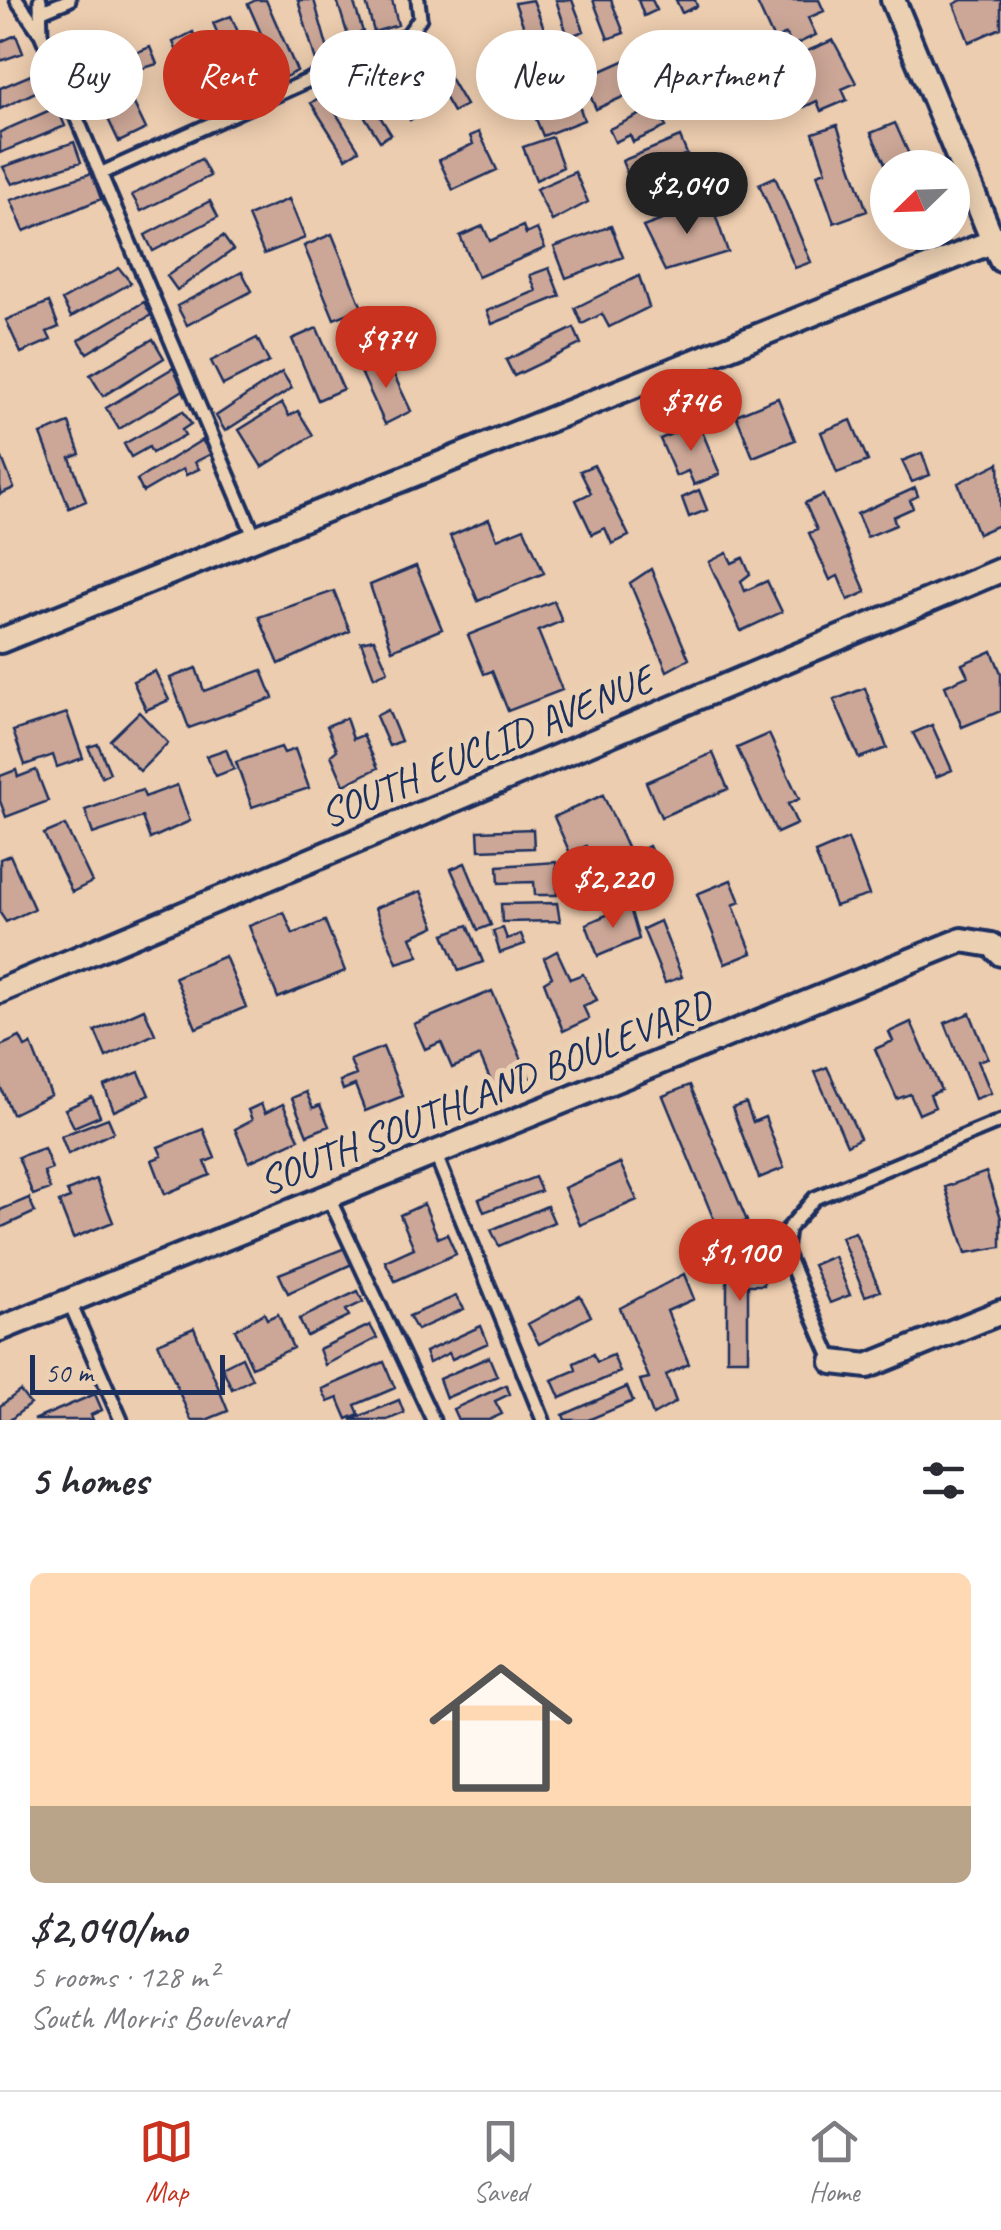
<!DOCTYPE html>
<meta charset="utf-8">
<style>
body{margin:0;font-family:Caveat,sans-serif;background:#f7f7f7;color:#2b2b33;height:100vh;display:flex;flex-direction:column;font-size:38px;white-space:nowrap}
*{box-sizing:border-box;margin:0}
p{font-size:32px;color:#7c7c81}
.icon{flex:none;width:55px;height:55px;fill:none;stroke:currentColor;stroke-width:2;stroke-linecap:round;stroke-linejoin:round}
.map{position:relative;height:1420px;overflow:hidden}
.panel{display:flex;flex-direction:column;background:#fff;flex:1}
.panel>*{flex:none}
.guide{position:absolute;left:30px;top:30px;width:942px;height:90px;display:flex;gap:20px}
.needle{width:65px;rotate:247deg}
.tools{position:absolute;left:870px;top:150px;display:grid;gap:20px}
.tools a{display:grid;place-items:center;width:100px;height:100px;border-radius:50%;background:#fff;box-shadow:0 5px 25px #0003;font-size:50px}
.scale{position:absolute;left:30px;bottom:25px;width:195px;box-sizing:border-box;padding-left:10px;border:5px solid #1b2f5e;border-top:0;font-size:28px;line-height:35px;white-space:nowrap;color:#1b2f5e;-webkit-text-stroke:8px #ebd0b2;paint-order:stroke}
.price{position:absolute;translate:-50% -85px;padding:0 22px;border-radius:35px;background:#c8321e;color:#fff;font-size:32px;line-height:65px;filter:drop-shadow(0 2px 5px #0008)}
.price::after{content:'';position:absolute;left:50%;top:60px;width:30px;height:22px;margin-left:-15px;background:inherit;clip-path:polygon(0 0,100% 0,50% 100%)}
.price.active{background:#222;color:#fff}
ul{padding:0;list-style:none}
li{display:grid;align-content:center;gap:20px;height:530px;padding:0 30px}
li span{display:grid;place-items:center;height:310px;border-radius:15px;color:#555}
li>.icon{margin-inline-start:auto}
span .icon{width:180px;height:180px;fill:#fffc;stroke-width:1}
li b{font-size:42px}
h2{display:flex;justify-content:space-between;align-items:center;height:120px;padding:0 30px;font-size:42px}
.chip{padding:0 35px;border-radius:45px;background:#fff;box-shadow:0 5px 25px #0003;font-size:35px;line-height:90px}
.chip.active{background:#c8321e;color:#fff}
.tabs{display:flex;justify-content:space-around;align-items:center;height:140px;border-top:2px solid #e1e1e2;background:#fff;font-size:28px;color:#7c7c81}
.tabs a{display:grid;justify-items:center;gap:5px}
.tabs .active{color:#c8321e}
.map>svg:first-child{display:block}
.building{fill:#cca797;stroke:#1b2f5e;stroke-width:2.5}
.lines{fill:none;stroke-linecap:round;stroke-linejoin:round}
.lane-casing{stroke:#1b2f5e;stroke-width:19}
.street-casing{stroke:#1b2f5e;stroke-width:30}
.lane{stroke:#ebd0b2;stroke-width:11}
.street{stroke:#ebd0b2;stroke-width:22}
.labels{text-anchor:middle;stroke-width:10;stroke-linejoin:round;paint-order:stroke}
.street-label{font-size:40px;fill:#1b2f5e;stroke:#ebd0b2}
</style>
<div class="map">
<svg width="1001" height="1420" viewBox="0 0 1001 1420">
<rect width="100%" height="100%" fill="#edcdaf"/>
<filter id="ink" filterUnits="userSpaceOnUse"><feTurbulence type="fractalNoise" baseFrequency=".01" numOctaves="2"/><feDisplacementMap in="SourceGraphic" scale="20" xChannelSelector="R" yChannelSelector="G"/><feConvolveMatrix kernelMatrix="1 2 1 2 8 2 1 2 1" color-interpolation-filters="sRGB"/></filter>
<g filter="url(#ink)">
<!-- building -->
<path class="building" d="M256,0H266L297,71L281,79L248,4Z
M298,0H314L330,57L316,61Z
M337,0H353L363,32L348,36Z
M392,0L398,25L374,32L366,2Z
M533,0L553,51L535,58L515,3Z
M556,0H572L584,31L568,37Z
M593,0H611L624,33L608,39Z
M638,0H652L657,10L644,16Z
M676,0H695L697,6L682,13Z
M764,0H819L824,11L808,18L816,35L792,46L786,34L774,40L757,3Z
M962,0H1001V28L969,42L954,4Z
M231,16L262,87L245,96L213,23Z
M193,32L222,105L204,113L173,42Z
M16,35L23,53L0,61V42Z
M833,40L856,83L842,89L847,100L821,111L817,101L804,107L784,61Z
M431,45L466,105L453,112L418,52Z
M150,47L157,64L141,69L139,63L114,73L110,63Z
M628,59L634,75L659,64L665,78L596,109L583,79Z
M412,61L433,97L423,103L427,110L410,120L382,73L389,63L394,71Z
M134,68L140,82L127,89L146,129L119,142L93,87Z
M38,72L44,88L0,109V88Z
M359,83L391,134L380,141L348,90Z
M572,84L584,120L543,136L529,102Z
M324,94L359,150L346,158L311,103Z
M673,99L679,112L662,120L666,127L633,142L630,135L615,142L609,129Z
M57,107L65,126L0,153V132Z
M895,123L915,168L888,170L871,133Z
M837,125L867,211L834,223L817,174L826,171L813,133Z
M479,132L497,170L453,190L439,160L473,144L470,136Z
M552,137L563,167L536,180L523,147Z
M680,137L687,154L629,178L622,161Z
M74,142L81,162L12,184L3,167Z
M201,159L210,176L141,211L132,195Z
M575,172L588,202L552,221L536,189Z
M92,173L101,199L24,231L11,200Z
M775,177L811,262L795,268L759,184Z
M289,199L305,238L264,254L248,216Z
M210,201L218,217L153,251L145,235Z
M711,202L728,252L665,271L643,227Z
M483,226L490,241L523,226L526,234L537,229L545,248L478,277L460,236Z
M611,226L623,257L566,278L554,247Z
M332,234L362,308L334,319L304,246Z
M223,236L233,250L177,290L167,276Z
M119,268L131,283L71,317L62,300Z
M549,268L560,296L492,324L487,311L536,291L530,275Z
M242,272L252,291L187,325L177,306Z
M639,276L649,307L609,327L602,314L582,324L575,308Z
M49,302L59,327L47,332L51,340L21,353L6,320Z
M144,302L151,315L87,353L79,340Z
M317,328L343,389L318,400L292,339Z
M574,328L581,344L514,376L506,360Z
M257,338L269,362L223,385L211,361Z
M153,339L164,358L103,396L90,375Z
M387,360L411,411L385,424L360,370Z
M173,368L185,389L119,429L106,408Z
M282,372L292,388L225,431L216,416Z
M778,398L795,440L753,457L736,415Z
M282,403L289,416L298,411L313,435L262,467L239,430Z
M183,411L191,424L182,430L185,435L152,453L149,447L131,457L124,444Z
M851,420L868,461L837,473L821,432Z
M698,422L720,474L694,485L688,471L676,476L660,439Z
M69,423L80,454L70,458L86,501L69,508L41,434Z
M202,440L211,454L195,462L199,469L186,475L183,469L143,492L137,480Z
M922,453L930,475L912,482L902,461Z
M2,458L14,488L0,494V459Z
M999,463L1001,524L978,534L958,483Z
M594,465L629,536L612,544L605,528L592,534L576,500L591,493L580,471Z
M915,488L918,496L910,500L913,508L893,517L896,525L867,537L857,514Z
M699,490L707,510L689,517L682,498Z
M823,495L866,592L848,600L838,576L830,580L809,533L817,530L805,503Z
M489,519L497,539L524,528L544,573L478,601L450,536Z
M727,553L732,563L743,558L750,574L741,581L745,591L767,581L782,612L741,631L709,562Z
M416,566L442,629L392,650L370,585Z
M651,569L689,659L667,671L630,583Z
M334,591L350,631L279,664L259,617Z
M554,601L562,621L538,631L562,690L508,711L492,671L484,674L468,635Z
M374,639L388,671L374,677L361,642Z
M992,651L1001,673V711L962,727L945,686L968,676L962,664Z
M196,668L204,691L262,670L273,698L189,728L170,678Z
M155,671L169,700L146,710L133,681Z
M865,688L887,748L859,758L834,700Z
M388,710L401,741L389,746L376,716Z
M139,712L168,743L140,771L110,740Z
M67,713L83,758L57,767L53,755L25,765L13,731Z
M346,718L353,739L363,735L378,768L344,785L331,755L337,750L327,726Z
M932,725L952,770L936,777L913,733Z
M769,734L799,799L788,804L797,824L777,833L737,748Z
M98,744L110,773L102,777L88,747Z
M281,747L284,753L295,749L309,788L252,807L236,762Z
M226,749L234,769L216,776L206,756Z
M713,753L728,789L661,817L646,782Z
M16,770L18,777L36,770L48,801L6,817L0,801V776Z
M177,785L190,821L150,839L142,817L93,834L85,810L142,790L145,797Z
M603,795L629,852L609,861L604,850L591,856L586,846L570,853L554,817Z
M65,825L92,882L72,892L44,834Z
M533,829L534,848L479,850L478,831Z
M848,839L869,895L835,906L815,853Z
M649,846L664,879L651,885L637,852Z
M10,855L34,909L6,922L0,913V859Z
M556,862L557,895H535L534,882L499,883L498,866Z
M465,863L491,925L478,930L451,869Z
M731,880L740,902L733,905L752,953L725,964L697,894Z
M421,891L435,926L411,937L419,956L397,963L375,908Z
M557,903L560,921L502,922L501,904Z
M629,905L639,939L598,956L586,924Z
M284,912L293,934L325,921L345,971L278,998L249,926Z
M660,921L682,977L665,983L643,929Z
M468,925L483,962L459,971L444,934Z
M503,928L507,939L521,934L525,944L500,953L493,931Z
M557,951L570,979L583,974L597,1000L583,1006L589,1019L563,1031L544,982L552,977L544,958Z
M225,956L246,1007L196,1028L175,977Z
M492,991L532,1083L498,1098L480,1056L452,1068L441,1042L425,1049L414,1024Z
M144,1009L155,1034L106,1057L95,1031Z
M970,1013L988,1058L978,1061L991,1093L975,1099L945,1023Z
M911,1022L941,1090L930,1095L935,1107L919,1114L910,1094L897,1099L875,1049L893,1041L889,1032Z
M20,1037L25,1047L31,1044L51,1095L12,1114L0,1086V1046Z
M383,1047L403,1096L365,1111L355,1085L343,1090L340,1081L356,1075L350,1060Z
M827,1067L860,1138L847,1145L815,1072Z
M139,1072L149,1095L114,1111L104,1086Z
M690,1085L747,1221L719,1232L663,1096Z
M306,1092L313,1108L320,1105L329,1126L307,1135L292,1098Z
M92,1097L100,1116L74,1127L65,1109Z
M746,1103L753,1122L765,1117L784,1168L759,1178L732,1108Z
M261,1104L265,1113L283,1104L299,1139L249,1162L235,1129L252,1120L248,1110Z
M108,1118L114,1132L68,1154L61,1136Z
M203,1129L215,1158L205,1162L210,1175L165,1194L152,1160L162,1156L158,1147Z
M44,1148L52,1169L44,1172L50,1189L33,1195L18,1157Z
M620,1163L637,1200L580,1225L564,1188Z
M986,1172L1001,1218V1247L966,1253L945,1187Z
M535,1177L541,1191L484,1212L479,1199Z
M96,1179L113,1222L73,1238L59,1202L70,1198L67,1191Z
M29,1198L35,1212L0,1228V1210Z
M424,1204L438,1238L447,1234L456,1254L395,1281L385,1261L414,1248L400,1215Z
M547,1206L554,1222L499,1246L491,1230Z
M855,1232L880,1291L865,1296L841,1237Z
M345,1248L352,1264L288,1293L279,1274Z
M834,1256L850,1295L830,1303L813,1265Z
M727,1260L764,1261V1285H748V1359H727Z
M684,1274L694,1299L667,1311L689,1364L666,1375L676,1402L653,1415L640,1380L649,1378L620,1308Z
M358,1291L363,1302L346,1310L349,1316L307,1336L299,1319Z
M456,1296L464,1309L417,1330L409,1316Z
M580,1296L591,1316L539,1344L528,1324Z
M264,1313L267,1319L278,1314L293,1348L252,1367L235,1330Z
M370,1325L377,1338L325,1365L319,1349Z
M481,1326L488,1343L452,1359L449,1353L429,1363L425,1352Z
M194,1328L228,1411L206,1420H191L158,1343Z
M593,1354L597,1362L613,1355L620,1372L560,1398L552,1380L576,1370L574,1363Z
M242,1357L252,1379L232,1389L222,1367Z
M489,1357L497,1376L446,1398L439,1379Z
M384,1362L395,1388L355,1405L359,1414L347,1419L338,1398L328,1402L322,1389Z
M506,1385L510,1394L495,1401L502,1414L489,1420H458L453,1409Z
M627,1387L633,1401L588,1420H565L563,1415Z
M20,1391L30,1404L10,1420H0V1406Z
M95,1394L102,1410L91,1415L93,1420H34Z
M399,1400L404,1413L387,1420H351Z"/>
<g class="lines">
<defs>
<path id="lane" d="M17,0L41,34L40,0
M40,12L69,0
M41,34L255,538
M102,173L407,36L420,18L418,0
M435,1153L543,1420
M328,1196L433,1420
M69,1301L121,1420
M833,1362L785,1251L788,1229L815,1198L1001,1121"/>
<path id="street" d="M893,0L1001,260
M0,641L1001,238
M0,991L1001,570
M0,1329L962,940L992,945L1001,954
M833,1362L868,1366L1001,1312"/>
</defs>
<!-- lane casing -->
<use href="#lane" class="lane-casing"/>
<!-- street casing -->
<use href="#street" class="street-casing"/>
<!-- lane -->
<use href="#lane" class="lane"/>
<!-- street -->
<use href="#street" class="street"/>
</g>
</g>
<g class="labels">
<!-- street labels -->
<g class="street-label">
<text transform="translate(486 746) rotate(-23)" y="14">SOUTH EUCLID AVENUE</text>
<text transform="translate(485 1092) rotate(-22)" y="14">SOUTH SOUTHLAND BOULEVARD</text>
</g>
</g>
</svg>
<div class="tools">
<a><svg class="needle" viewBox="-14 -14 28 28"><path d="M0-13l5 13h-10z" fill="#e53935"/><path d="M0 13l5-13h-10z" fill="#7c7c81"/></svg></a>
</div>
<div class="scale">50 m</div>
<b class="price active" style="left:687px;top:237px">$2,040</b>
<b class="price" style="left:386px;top:391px">$974</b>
<b class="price" style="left:691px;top:454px">$746</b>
<b class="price" style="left:613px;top:931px">$2,220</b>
<b class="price" style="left:740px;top:1304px">$1,100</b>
<div class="guide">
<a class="chip">Buy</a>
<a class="chip active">Rent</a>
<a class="chip">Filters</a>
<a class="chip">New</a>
<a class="chip">Apartment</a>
</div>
</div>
<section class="panel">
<h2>5 homes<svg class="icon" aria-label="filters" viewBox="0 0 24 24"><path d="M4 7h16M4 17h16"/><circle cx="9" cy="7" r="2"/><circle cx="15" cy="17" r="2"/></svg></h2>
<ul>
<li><span style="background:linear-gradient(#ffd9b3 75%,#b9a48a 0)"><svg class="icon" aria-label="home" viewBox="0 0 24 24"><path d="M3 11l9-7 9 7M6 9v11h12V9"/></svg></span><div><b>$2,040/mo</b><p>5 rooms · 128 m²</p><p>South Morris Boulevard</p></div></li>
</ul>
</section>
<nav class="tabs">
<a class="active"><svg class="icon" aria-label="map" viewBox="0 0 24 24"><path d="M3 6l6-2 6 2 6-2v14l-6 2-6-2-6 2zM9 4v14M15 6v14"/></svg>Map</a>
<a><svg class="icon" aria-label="saved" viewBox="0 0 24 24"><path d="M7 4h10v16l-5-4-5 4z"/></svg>Saved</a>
<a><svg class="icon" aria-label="home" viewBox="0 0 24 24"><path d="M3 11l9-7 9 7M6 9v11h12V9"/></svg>Home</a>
</nav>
